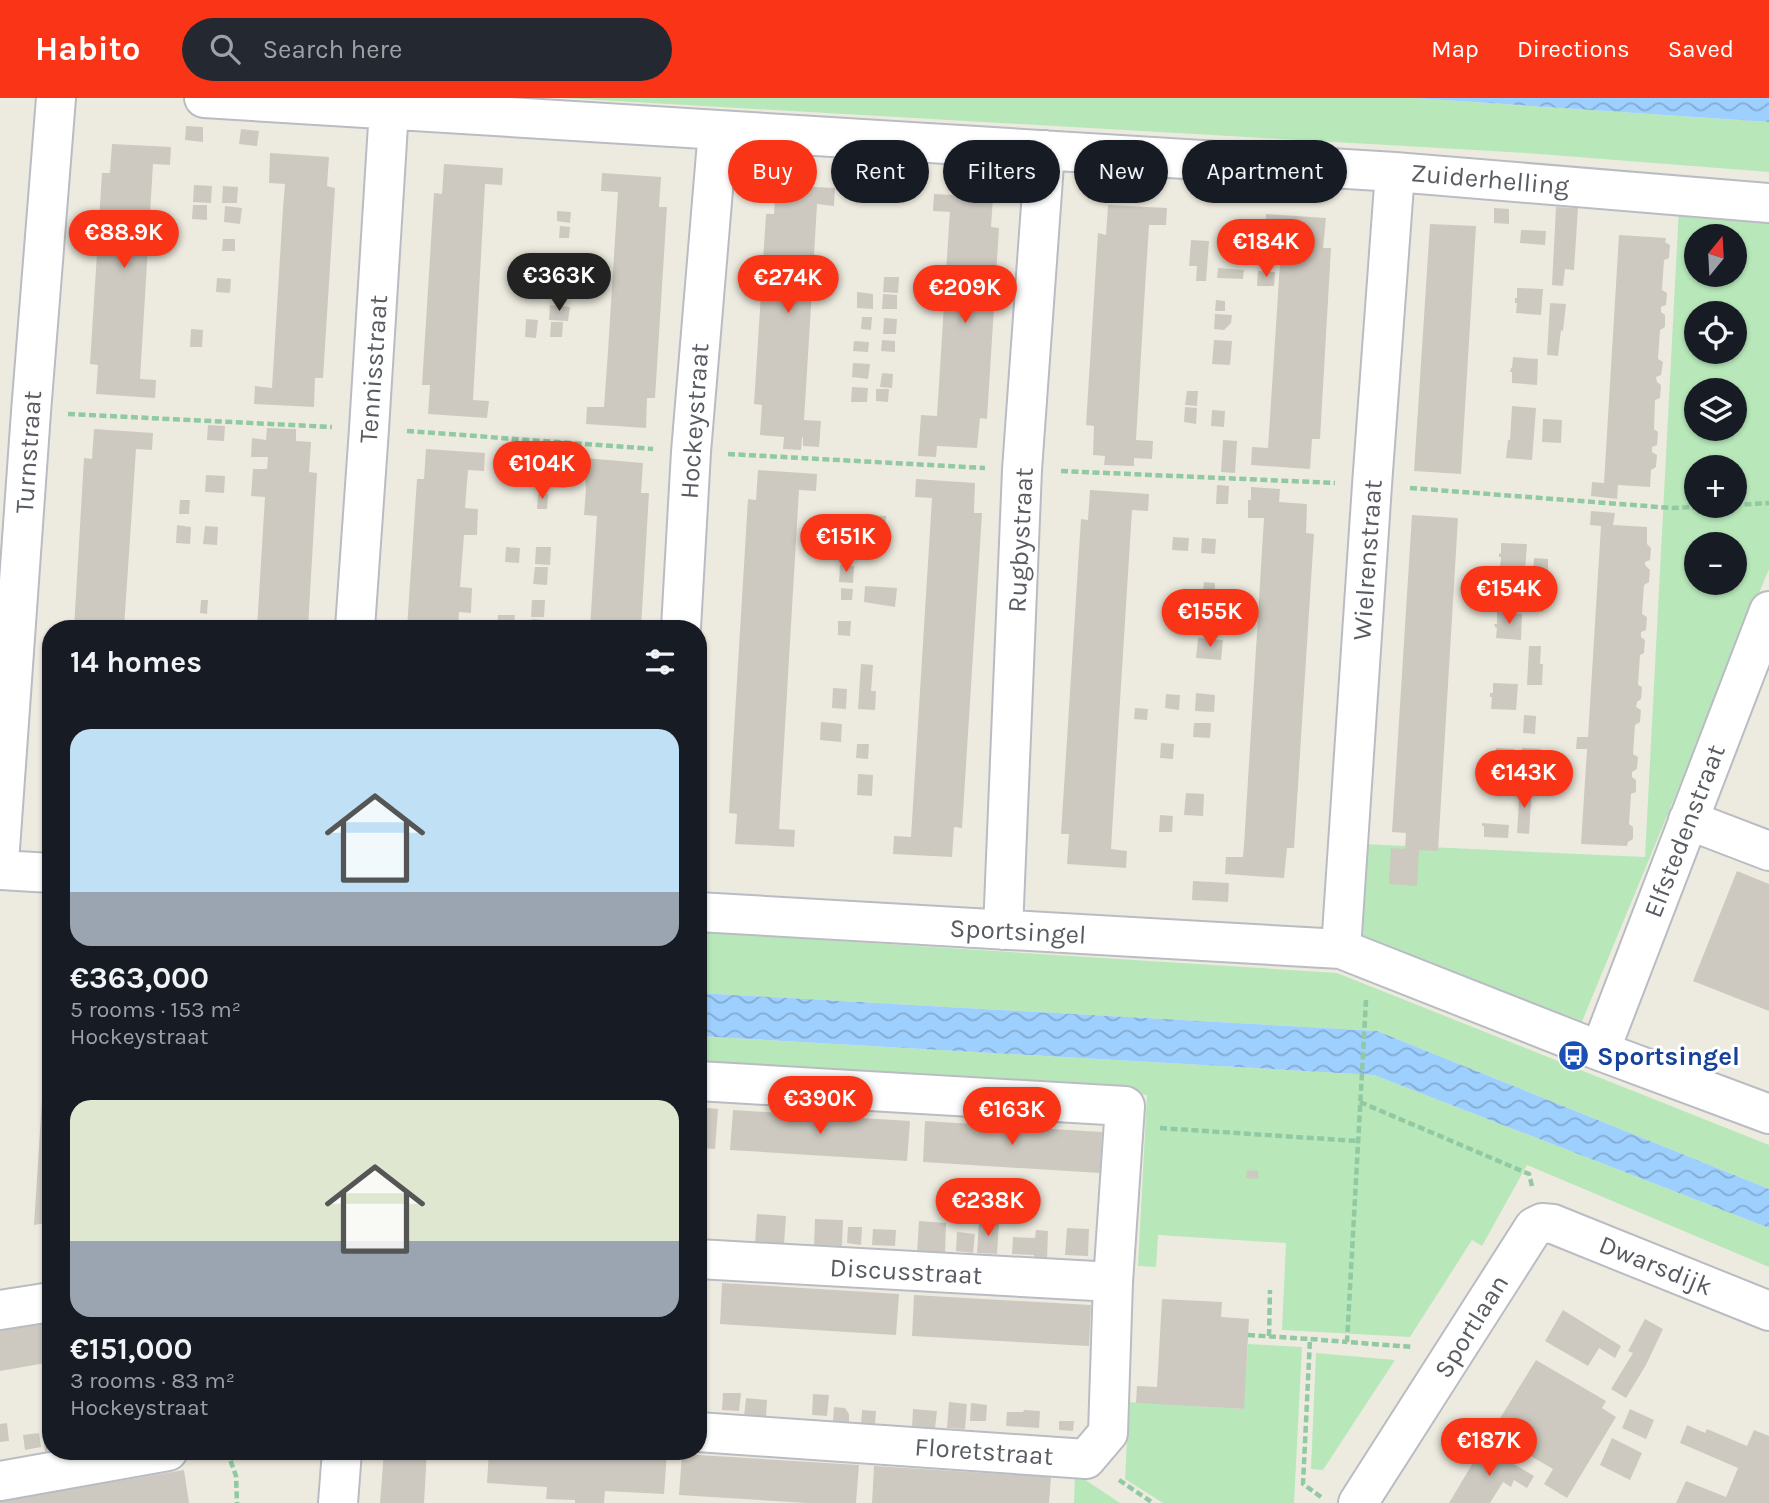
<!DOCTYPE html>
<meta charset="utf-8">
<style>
body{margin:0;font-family:Karla,sans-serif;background:#242831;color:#f1f3f6;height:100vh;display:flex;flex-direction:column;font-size:26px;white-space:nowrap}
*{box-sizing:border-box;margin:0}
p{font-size:23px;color:#9ea1a6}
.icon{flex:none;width:38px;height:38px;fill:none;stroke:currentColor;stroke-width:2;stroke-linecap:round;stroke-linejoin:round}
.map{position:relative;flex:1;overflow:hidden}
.sheet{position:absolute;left:42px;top:522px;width:665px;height:840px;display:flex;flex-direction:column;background:#171b24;border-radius:28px;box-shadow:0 2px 5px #0004}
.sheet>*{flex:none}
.guide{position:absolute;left:728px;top:42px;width:665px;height:63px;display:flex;gap:14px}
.needle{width:46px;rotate:18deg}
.buttons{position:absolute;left:1684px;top:126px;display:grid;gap:14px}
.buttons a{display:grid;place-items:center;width:63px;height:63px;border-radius:50%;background:#171b24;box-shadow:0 2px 5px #0004;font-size:35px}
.price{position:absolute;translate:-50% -60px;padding:0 16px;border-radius:24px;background:#fa3517;color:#fff;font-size:23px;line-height:46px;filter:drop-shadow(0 2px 4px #0008)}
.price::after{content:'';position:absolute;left:50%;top:42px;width:21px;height:16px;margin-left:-10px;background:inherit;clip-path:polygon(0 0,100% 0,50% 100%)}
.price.on{background:#222;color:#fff}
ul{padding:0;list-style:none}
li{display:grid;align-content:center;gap:14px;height:371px;padding:0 28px}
li span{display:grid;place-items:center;height:217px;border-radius:21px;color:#555}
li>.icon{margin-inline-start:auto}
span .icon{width:126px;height:126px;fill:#fffc;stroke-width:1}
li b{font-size:30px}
h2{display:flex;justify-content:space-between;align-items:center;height:84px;padding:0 28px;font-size:30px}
.pill{padding:0 24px;border-radius:32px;background:#171b24;box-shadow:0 2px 5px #0004;font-size:24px;line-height:63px}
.pill.on{background:#fa3517;color:#fff}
header{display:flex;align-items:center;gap:42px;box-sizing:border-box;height:98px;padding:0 35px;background:#fa3517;color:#fff}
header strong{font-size:33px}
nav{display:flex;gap:38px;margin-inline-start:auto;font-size:24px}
.search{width:490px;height:63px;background:#242831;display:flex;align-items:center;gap:18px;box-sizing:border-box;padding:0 24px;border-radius:38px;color:#9ea1a6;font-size:26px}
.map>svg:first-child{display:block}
.grass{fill:#b8e8ba;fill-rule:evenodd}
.water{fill:url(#water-waves)}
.building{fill:#cdc9c0}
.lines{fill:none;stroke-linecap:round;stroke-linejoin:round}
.minor-casing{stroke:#babcc3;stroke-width:42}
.tertiary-casing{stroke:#babcc3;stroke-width:42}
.path{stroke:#91c9a3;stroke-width:4.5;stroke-dasharray:7 3.5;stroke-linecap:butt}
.minor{stroke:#fff;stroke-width:38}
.tertiary{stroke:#fff;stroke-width:38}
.labels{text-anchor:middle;stroke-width:6;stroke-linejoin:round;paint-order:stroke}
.street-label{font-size:26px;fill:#585c62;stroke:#fff}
.transit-label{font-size:26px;font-weight:bold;fill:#164399;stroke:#fff;text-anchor:start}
</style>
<header>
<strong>Habito</strong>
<div class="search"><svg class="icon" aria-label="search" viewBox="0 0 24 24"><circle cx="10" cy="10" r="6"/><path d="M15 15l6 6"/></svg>Search here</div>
<nav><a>Map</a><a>Directions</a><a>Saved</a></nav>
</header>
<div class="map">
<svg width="1769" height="1405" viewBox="0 0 1769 1405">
<defs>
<pattern id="water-waves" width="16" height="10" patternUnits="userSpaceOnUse" patternTransform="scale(1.75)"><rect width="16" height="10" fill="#9dcfff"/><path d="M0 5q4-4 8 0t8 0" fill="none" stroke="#83abd2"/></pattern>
</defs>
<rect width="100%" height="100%" fill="#edebdf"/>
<!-- grass -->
<path class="grass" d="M564,0H1415L1769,24V74L1526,55Z
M1679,109L1769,116V471L1581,926L1360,839L1364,746L1645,759ZM1696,138H1734V177H1696ZM1696,215H1734V254H1696ZM1696,292H1734V331H1696ZM1696,369H1734V408H1696ZM1696,446H1734V485H1696Z
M698,834L1337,875L1769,1047V1091L1377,933L698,895Z
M698,938L1374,977L1769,1130V1169L1527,1067L1482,1148L1472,1142L1410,1239L1282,1232L1286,1145L1158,1137L1156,1169L1138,1168L1147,997L698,968Z
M1248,1246L1302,1249L1294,1405H1163L1125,1381L1129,1304L1243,1311Z
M1316,1255L1395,1262L1323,1372L1311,1371Z
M1075,1375L1120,1405H1074Z"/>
<!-- water -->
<path class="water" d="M1415,0H1769V24Z
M698,895L1377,933L1769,1091V1130L1374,977L698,938Z"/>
<!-- building -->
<path class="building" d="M186,28L203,29V44L185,42Z
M241,31L259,33L257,48L239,46Z
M112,46L171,49L170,67L153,66L140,281L156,282L155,300L96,296L98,267L90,266L102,75H110Z
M270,55L329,59L327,88L335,90L323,280H315L314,309L254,306L255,288L272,290L283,110L285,86L269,85Z
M444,66L503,70L502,87L485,86L473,302L489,303L487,320L428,316L430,287H422L434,95L442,96Z
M602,75L661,79L659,109H667L655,300H647L646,330L586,326L587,309H604L608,253L618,94L601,93Z
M194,87L212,88L211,105L193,104Z
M776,87L835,90L834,108L817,106L812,192L804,322L821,323L819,349L803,348V339L802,340L801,352L783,351L784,339L760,337L762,307L754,306L766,116H774Z
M223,88L238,89L237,105H222Z
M934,96L993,99L991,129L999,130L987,321L980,320L977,350L937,348L936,359L918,358L921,317L937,318L949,127L950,114L933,113Z
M193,107H207V122L192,121Z
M1108,107L1167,110L1166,127H1149L1145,190L1136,342L1153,343L1152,361L1134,360V368L1104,367L1105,358L1093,357L1094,328L1086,327L1098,135L1106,137Z
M225,108L242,110L240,126L224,124Z
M1556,109L1578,110L1574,172L1565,171L1563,188L1552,187Z
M1494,110L1509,111V126L1494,125Z
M557,113L571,114L570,125L557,123Z
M1266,116L1326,120L1323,150H1331L1320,341H1312L1310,371L1251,367L1252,349L1268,350L1282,135L1265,134Z
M1430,126L1476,128L1461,376L1414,373Z
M560,128L570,129L569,140H559Z
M1521,132L1546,133L1545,147L1520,145Z
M1619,137L1666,140L1665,144L1670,147L1669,160L1664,162L1662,192L1667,195L1666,207L1661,209V214L1665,217V229L1660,232L1658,261L1663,264L1661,277L1656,279L1657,284L1661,287L1660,300L1655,302L1654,331L1658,334L1657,347L1652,349V354L1657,357L1656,369L1651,372L1650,389L1618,387L1617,401L1591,398L1592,384L1604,385Z
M223,141H235V153H222Z
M1191,142L1209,143L1206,183H1196L1197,168H1189Z
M556,159L569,160V173H555Z
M1218,170L1244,172L1243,181L1217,180Z
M1258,173L1275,174L1274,188H1257Z
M521,175L537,176L536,191L519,190Z
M884,179H899L898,195L883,194Z
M217,180L231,181L230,195L216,194Z
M1517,190L1543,191L1541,217L1516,215L1517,205H1515V200H1517Z
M857,194L873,196V211L857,210Z
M883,196L897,197V211H882Z
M1216,202L1225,203V213H1215Z
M1550,205L1566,206L1563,233L1561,232L1558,258L1547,257Z
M550,207L570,209L568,223L549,222Z
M1215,216L1232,217L1231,225L1224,232L1214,231Z
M862,219H872L871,232L861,231Z
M884,220L897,221L896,236H883Z
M526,221L538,222L536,240L525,239Z
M551,224H563L562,239H550Z
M191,231L203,232L202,249H190Z
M882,242L895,243V254L881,253Z
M1214,242L1232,243L1230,267L1212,266Z
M854,243L869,244L868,254L853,253Z
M1513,259L1538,261L1537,287L1512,285V274H1510L1511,270H1512Z
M853,265L870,266L868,281L852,279Z
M882,275L893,276L892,290L880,289Z
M852,289L868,290L867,304H851Z
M876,291H889L888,304L876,303Z
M1187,293H1198L1197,308L1185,307Z
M1512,308L1536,310L1532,362L1506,360L1508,342H1510Z
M1185,309L1197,310L1196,326L1184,324Z
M1212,312L1225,313L1224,329L1211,328Z
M1543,321L1562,322L1561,345L1542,344Z
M208,327L225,328L224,343L207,342Z
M267,330L296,331V343L311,344L309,374L317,375L308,530H257L265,399L251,398L253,371H267L268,359H251L252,340L266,342Z
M94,331L153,335L152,352L136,351L124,530H74L84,360L92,361Z
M1223,342L1237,343L1235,375L1221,374Z
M549,346L570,348L569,363H567L566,390L548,389Z
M426,351L485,355L484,373L468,372L465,410L478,411L477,437H464L460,489L472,490L471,515L459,514L458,530H407L417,381H424Z
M584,360L643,365L641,395H649L641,530H590L597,418L584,417L586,391L585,379L583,378Z
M758,372L817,376L816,393L799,392L792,510L779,731L795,732L794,749L735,746L737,716L729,715L748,401L756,402Z
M206,377L225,378L224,395L205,394Z
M916,381L975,385L974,415H982L962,730L954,729L952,759L893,756L894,738L911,739L923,545L932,400L915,399Z
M1217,387L1229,388L1228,406H1216Z
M1251,389L1280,391L1279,404L1307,406L1306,435L1314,436L1294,750H1287L1284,780L1225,776L1226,759H1243L1244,747L1264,420H1248V402H1251Z
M1090,392L1149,396L1148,413L1132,412L1118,635L1111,751L1127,753L1126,770L1067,766L1069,736H1061L1081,421L1088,422Z
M541,395L548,396L547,411H537L538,396Z
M180,402H190L189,416H179Z
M1591,413L1615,415L1613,427L1647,429V446L1651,450L1650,462L1645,464V467L1650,472L1649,484L1644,487L1642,516L1647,519L1646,532L1641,534V539L1645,542L1644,555L1640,557L1638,587L1642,589L1641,601L1637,604L1636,609L1641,612L1640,624L1635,627L1633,656L1638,659L1637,671L1632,674V679L1636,682V694L1631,696L1629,726L1633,729V741L1628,744L1627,748L1581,746L1587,651H1576L1577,639H1588L1601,428L1590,427Z
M868,417L886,418L885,437L868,436Z
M1412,417L1458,420L1438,753L1419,752L1417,788L1389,786L1391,750L1405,751L1406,735L1392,734Z
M177,427L191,429L190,446L176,445Z
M205,428L218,429L217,447L203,446Z
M1173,439L1189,440L1188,453L1172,452Z
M1202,440L1216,441L1215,456L1201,455Z
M1501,445L1527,446L1525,472L1500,471L1501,459H1499V455L1501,456Z
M506,449L520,450L519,465L505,464Z
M536,449H551L550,467L535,466Z
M1534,460L1548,461V478L1533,477Z
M840,467L854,468L853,485L839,484Z
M535,469H548L547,487L533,486Z
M1204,484L1215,485L1214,505L1202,504Z
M865,488L897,490L895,509L864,504Z
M841,490L853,491L852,502H841Z
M1532,496H1544L1543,514L1531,512Z
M201,502H208L207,516L200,515Z
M532,502H545L544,519H531Z
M1180,508L1187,509L1186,535H1178Z
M1200,509L1216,510V527H1199Z
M1497,514L1522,516L1521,542L1496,540L1497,530L1495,529L1494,526H1497Z
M498,517H515L514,530H497Z
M532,521L544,522L543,530H531Z
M838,523H851L850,538L838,537Z
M1198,540L1223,542L1221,562L1196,560Z
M1529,548H1541L1540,566H1543L1542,587H1527Z
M861,566L873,567L871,593H876L875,612L858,611Z
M1493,585L1518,586L1516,612L1491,611L1492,599H1490V595H1493Z
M833,590L847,591L846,611L832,610Z
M1196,595L1215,597L1214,614L1195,613Z
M1166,596L1180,597L1179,612L1165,610Z
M1135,610L1148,611L1147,622L1134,621Z
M1524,617L1536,618L1535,636L1523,635Z
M821,624L842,626L841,644L820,642Z
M1194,625H1211L1210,640L1193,639Z
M1161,645L1174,646L1173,661L1160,660Z
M857,646H869L868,661L856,660Z
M1496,650L1514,651L1512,682L1487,680L1488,670H1486V667H1495Z
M1522,650L1541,651L1540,671L1521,670Z
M858,676L873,677L872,698L857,697Z
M1520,687L1532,688L1529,736L1517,735Z
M1186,695L1204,696L1203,718L1184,717Z
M1160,717L1173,718L1172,734H1159Z
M1482,725L1509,727L1508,740L1484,739V728H1482Z
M1737,773L1769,786V913L1693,883Z
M1193,783L1229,785L1228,804L1192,802Z
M49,892H51V1124L34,1127Z
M698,1009L718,1011L715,1051L698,1050Z
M733,1012L910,1023L907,1063L730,1052Z
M925,1023L1102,1034L1100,1075L923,1064Z
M1247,1072L1258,1073V1081L1246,1080Z
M757,1116L786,1118L784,1146L755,1145Z
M815,1121L843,1122L842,1148L814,1147Z
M919,1123L946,1125L945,1157L917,1155Z
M979,1124L999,1125L997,1156L977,1155Z
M848,1129H862L861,1147L847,1145Z
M1067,1130L1089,1131L1088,1158L1065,1157Z
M873,1131L896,1132L895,1148L872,1147Z
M1036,1132L1048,1133L1047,1163L1034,1162V1157L1012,1156L1013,1139L1035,1140Z
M957,1134L975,1136L973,1155L956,1153Z
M698,1183L707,1184L704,1225L698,1224Z
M722,1185L899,1196L896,1237L720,1226Z
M914,1197L1091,1207L1089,1248L912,1238Z
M1162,1201L1222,1204L1221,1219L1249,1221L1244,1311L1136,1305L1137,1288L1157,1289Z
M1563,1212L1621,1248L1615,1260L1599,1250L1588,1268L1545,1243Z
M1645,1221L1663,1231L1646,1267L1626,1300L1611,1291L1633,1255L1628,1253Z
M51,1223V1264L0,1273V1231Z
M1536,1262L1606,1303L1602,1310L1616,1319L1567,1400L1544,1386L1553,1371L1491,1335Z
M723,1295H741L739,1313L722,1312Z
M813,1296L829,1297L827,1318L812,1317Z
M746,1300L767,1302L766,1319L744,1318Z
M949,1304L967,1306L965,1331L947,1330Z
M971,1305L987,1307L986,1323H970Z
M834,1309L845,1310L849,1316V1324L833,1323Z
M913,1311L937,1313L935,1330L912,1329Z
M1630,1311L1654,1322L1646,1341L1622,1330Z
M862,1312L876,1313L875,1326H861Z
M1024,1312L1040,1313L1039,1330L1006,1328L1007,1314H1023Z
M1059,1323H1074L1073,1333L1059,1332Z
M7,1325L9,1343L0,1344V1326Z
M1687,1327L1705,1335L1707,1331L1747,1348L1754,1332L1769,1338V1405H1676L1686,1383L1726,1399L1738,1370L1680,1345Z
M39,1335L41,1349L25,1352L23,1337Z
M51,1336V1352L45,1353L43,1337Z
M1612,1340L1642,1355L1630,1382L1600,1367Z
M1483,1348L1534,1378L1527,1390L1514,1382L1511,1389L1503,1384L1490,1405H1449Z
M384,1353H427L424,1405H380Z
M489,1353H623L667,1355L664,1396L605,1393L604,1405H575V1402L546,1401L547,1389L487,1385Z
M682,1356L859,1367L856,1405H807L679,1397Z
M874,1368L1051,1379L1049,1405H872Z
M184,1372L189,1405H0V1403Z"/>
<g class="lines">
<defs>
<path id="minor" d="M204,0L1395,74L1769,105
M355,530L369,331L389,11
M681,530L691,354L718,32
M1688,722L1769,753
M0,751L31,314L56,0
M0,772L51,775
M698,814L1341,851L1600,953L1769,1016
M1003,832L1022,372L1045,52
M1341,851L1372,387L1395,74
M1600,953L1769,513
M698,983L1125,1008L1113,1184L1108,1335L1086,1361L698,1334
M698,1161L1113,1184
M0,1212L51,1204
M0,1383L168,1353
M338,1405L342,1353"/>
<path id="tertiary" d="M1358,1405L1534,1129L1542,1125L1553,1126L1769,1213"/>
</defs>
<!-- minor casing -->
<use href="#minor" class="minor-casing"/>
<!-- tertiary casing -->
<use href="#tertiary" class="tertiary-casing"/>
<!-- path -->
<path class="path" d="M68,316L332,329
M407,333L653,351
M728,356L985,370
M1061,373L1335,385
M1410,390L1672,410L1720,408
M1734,407L1769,405
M1366,902L1347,1244L1412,1249
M1360,1004L1529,1076L1532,1088
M1160,1030L1358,1043
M1248,1237L1310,1241
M1269,1238L1270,1192
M227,1353L236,1378L237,1405
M1119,1382L1153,1405
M1321,1399L1303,1386L1310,1241L1347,1244"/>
<!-- minor -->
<use href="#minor" class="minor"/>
<!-- tertiary -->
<use href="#tertiary" class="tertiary"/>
</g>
<!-- icons -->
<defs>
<symbol id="bus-disc" viewBox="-11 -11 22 22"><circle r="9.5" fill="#1a4fb4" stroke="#fff"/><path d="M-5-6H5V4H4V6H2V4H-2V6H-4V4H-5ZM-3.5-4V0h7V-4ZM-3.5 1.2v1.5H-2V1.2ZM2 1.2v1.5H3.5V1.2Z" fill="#fff"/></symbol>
</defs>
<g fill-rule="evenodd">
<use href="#bus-disc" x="1556" y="940" width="35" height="35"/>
</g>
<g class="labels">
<!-- street labels -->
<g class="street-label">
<text transform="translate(1490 81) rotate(5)" y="9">Zuiderhelling</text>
<text transform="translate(373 271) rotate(-86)" y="9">Tennisstraat</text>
<text transform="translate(694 323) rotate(-86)" y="9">Hockeystraat</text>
<text transform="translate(28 354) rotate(-86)" y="9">Turnstraat</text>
<text transform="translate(1020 442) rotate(-87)" y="9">Rugbystraat</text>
<text transform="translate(1367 462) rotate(-86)" y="9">Wielrenstraat</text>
<text transform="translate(1684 733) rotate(-69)" y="9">Elfstedenstraat</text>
<text transform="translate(1018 833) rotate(3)" y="9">Sportsingel</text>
<text transform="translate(1656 1167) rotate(22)" y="9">Dwarsdijk</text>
<text transform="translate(906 1173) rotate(3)" y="9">Discusstraat</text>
<text transform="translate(1471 1228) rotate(-58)" y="9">Sportlaan</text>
<text transform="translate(984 1353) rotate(4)" y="9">Floretstraat</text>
</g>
<!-- transit labels -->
<g class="transit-label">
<text x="1597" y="967">Sportsingel</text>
</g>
</g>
</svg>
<div class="buttons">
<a><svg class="needle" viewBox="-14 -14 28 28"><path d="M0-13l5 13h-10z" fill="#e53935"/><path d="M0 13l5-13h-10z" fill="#9ea1a6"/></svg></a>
<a><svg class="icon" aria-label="locate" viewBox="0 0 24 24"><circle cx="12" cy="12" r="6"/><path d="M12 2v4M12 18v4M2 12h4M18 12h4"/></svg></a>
<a><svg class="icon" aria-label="layers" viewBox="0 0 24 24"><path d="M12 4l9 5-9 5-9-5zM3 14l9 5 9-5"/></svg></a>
<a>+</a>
<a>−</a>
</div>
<b class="price" style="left:124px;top:172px">€88.9K</b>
<b class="price" style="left:1266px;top:181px">€184K</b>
<b class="price on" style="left:559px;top:215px">€363K</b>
<b class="price" style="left:788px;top:217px">€274K</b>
<b class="price" style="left:965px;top:227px">€209K</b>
<b class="price" style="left:542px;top:403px">€104K</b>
<b class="price" style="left:846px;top:476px">€151K</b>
<b class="price" style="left:1509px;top:528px">€154K</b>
<b class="price" style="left:1210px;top:551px">€155K</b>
<b class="price" style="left:1524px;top:712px">€143K</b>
<b class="price" style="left:820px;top:1038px">€390K</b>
<b class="price" style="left:1012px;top:1049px">€163K</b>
<b class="price" style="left:988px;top:1140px">€238K</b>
<b class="price" style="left:1489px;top:1380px">€187K</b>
<div class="guide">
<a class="pill on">Buy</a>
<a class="pill">Rent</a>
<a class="pill">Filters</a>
<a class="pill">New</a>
<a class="pill">Apartment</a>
</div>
<section class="sheet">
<h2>14 homes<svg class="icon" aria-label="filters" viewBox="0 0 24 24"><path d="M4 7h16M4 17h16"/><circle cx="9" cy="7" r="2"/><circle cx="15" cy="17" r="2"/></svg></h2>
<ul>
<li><span style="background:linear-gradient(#bfe0f5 75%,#9aa5b1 0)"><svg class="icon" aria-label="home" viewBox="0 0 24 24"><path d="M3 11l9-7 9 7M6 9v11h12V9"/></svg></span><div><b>€363,000</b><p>5 rooms · 153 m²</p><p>Hockeystraat</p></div></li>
<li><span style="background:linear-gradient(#dfe7d0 65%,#9aa5b1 0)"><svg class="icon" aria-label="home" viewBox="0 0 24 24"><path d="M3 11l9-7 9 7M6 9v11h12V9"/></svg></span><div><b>€151,000</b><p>3 rooms · 83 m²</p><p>Hockeystraat</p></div></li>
</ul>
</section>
</div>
